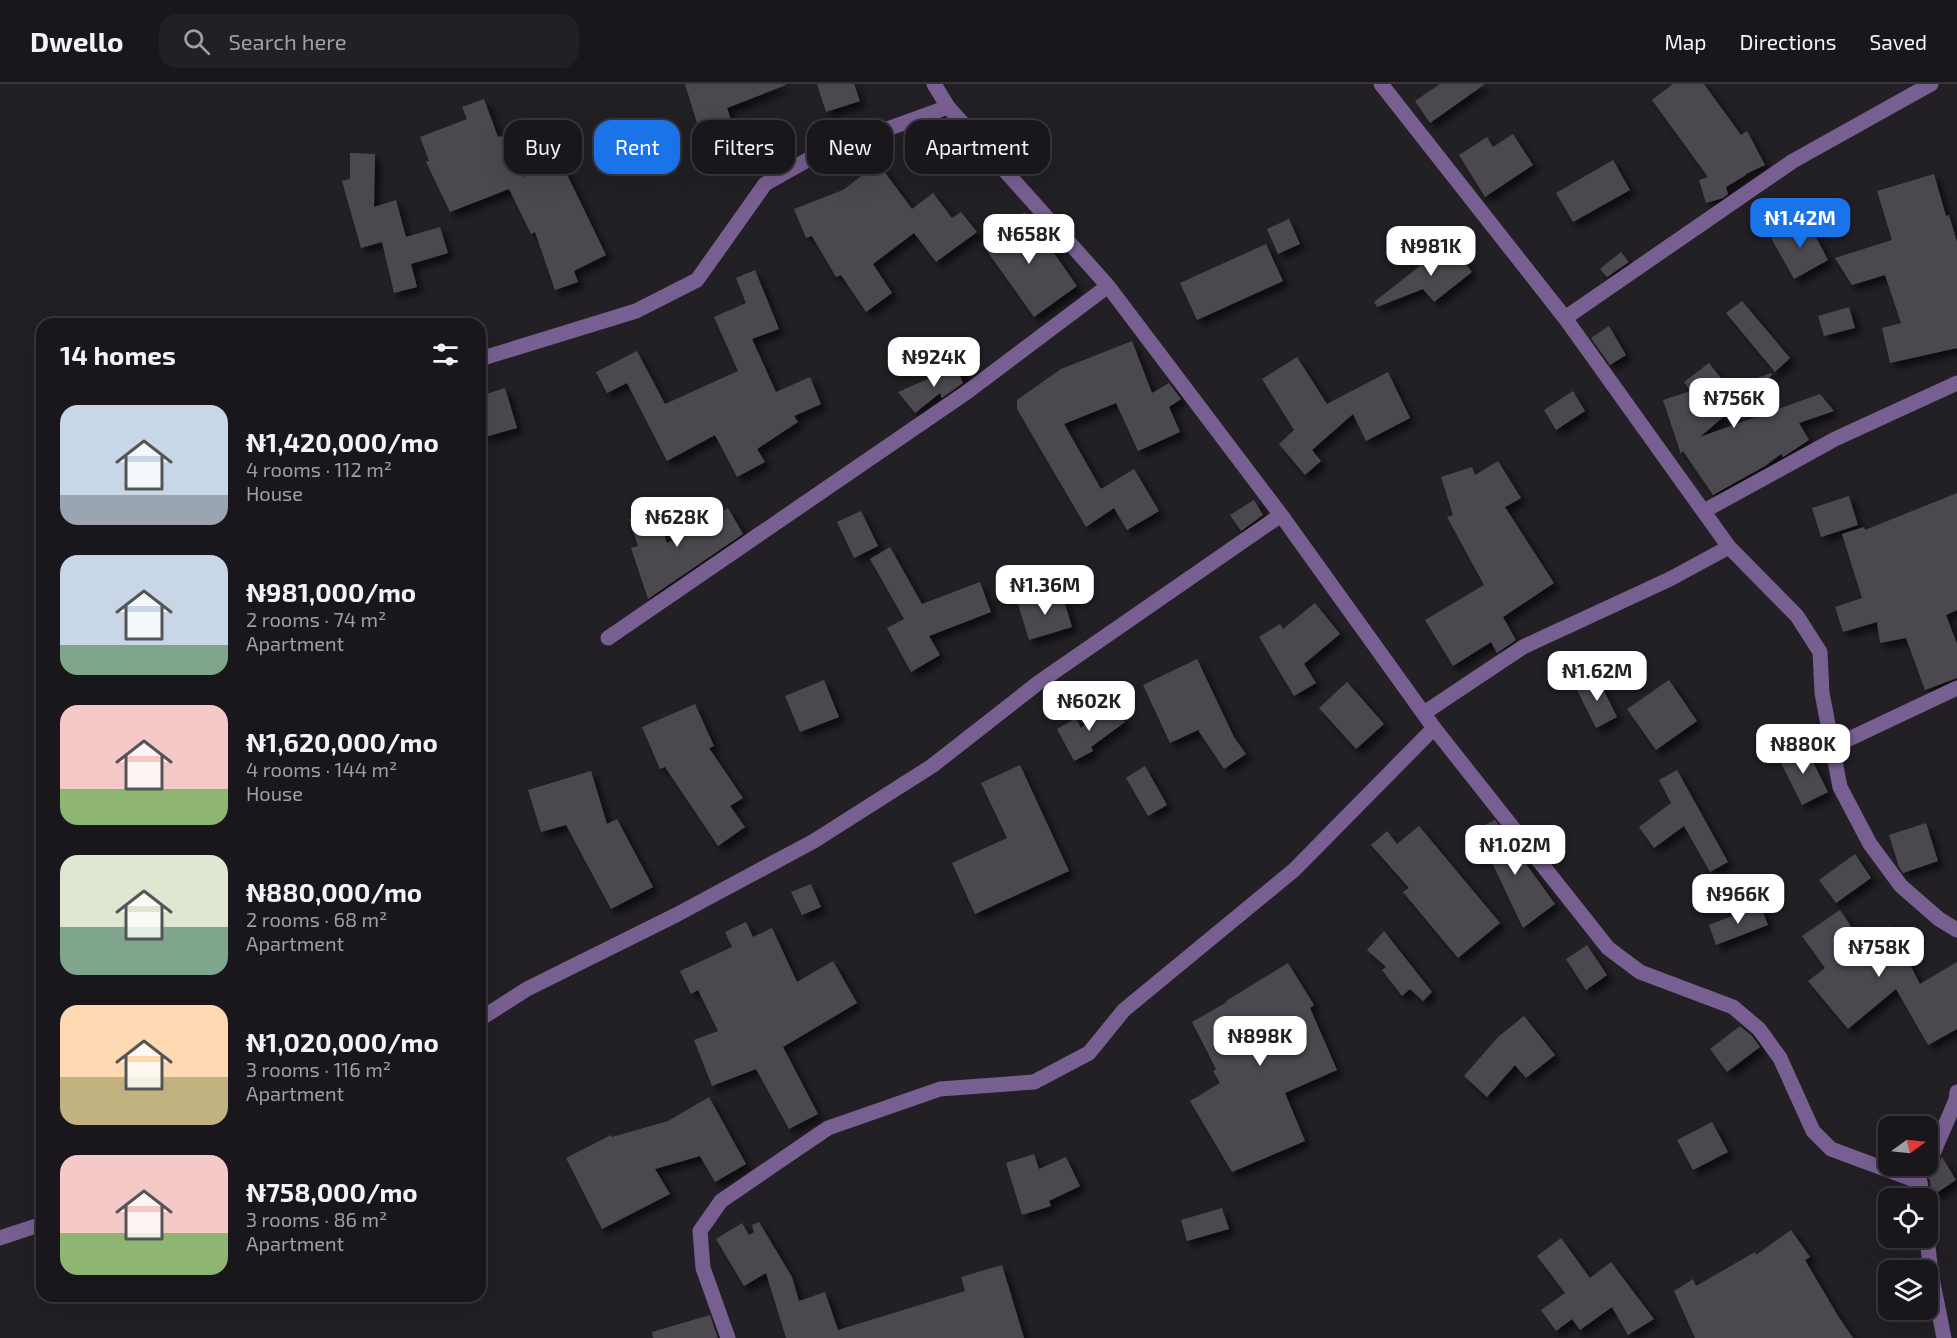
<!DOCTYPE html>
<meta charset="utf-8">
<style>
body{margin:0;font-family:"Exo 2",sans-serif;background:#232025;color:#f1f3f6;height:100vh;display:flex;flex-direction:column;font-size:22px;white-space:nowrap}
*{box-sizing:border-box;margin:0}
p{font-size:20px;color:#9f9fa3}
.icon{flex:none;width:33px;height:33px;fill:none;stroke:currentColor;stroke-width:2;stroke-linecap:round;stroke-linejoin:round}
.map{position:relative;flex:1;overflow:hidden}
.side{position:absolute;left:36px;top:234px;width:450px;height:984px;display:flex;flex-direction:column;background:#1a171c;border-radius:18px;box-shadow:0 6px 24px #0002,0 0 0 2px #38363b}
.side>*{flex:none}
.top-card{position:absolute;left:504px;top:36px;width:570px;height:54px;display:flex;gap:12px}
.needle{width:39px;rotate:75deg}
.fabs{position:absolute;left:1878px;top:1032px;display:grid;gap:12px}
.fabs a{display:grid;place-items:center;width:60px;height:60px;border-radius:12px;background:#1a171c;box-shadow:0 6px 24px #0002,0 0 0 2px #38363b;font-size:30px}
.price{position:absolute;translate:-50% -51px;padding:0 14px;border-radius:12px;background:#fff;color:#222;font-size:20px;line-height:39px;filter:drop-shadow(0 2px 3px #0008)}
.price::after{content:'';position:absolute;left:50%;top:36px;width:18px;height:14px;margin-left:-9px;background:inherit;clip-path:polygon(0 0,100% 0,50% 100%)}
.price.on{background:#1a73e8;color:#fff}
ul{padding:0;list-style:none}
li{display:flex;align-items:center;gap:18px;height:150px;padding:0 24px}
li span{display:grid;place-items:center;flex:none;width:168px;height:120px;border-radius:18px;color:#555}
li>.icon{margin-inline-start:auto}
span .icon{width:72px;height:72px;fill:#fffc;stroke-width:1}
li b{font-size:26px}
h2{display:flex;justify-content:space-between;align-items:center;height:72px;padding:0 24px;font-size:26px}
.pill{padding:0 21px;border-radius:18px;background:#1a171c;box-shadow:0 6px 24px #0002,0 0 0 2px #38363b;font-size:21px;line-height:54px}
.pill.on{background:#1a73e8;color:#fff}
header{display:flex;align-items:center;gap:36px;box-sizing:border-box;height:84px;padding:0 30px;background:#1a171c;border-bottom:2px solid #38363b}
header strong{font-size:28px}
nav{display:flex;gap:33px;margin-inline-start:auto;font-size:21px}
.search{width:420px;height:54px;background:#232025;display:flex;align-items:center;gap:15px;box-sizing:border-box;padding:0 21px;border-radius:18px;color:#9f9fa3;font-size:22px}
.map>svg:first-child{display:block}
.building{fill:#4c4950;filter:url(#shadow)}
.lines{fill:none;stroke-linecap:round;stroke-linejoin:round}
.minor{stroke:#785f92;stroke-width:15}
</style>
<header>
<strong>Dwello</strong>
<div class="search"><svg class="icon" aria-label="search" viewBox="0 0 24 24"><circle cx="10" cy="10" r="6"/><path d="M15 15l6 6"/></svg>Search here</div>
<nav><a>Map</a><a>Directions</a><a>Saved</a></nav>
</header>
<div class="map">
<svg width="1957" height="1254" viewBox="0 0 1957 1254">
<defs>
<filter id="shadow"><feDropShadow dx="5.5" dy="5.5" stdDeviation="3" flood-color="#0009"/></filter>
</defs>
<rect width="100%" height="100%" fill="#221f25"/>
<!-- building -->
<path class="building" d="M685,0H786V1L727,24L732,39L700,49Z
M817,0H854L860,17L826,28Z
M1440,0H1485L1430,39L1415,17Z
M1673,0H1704L1741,51L1747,47L1765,81L1746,90V91L1726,103L1728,110L1723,114L1706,119L1699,96L1708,93L1652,16Z
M484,15L498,53L510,50L524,93L560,76L606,171L574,187L578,198L555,206L535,148L531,150L509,105L450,128L426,78L429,77L420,53L467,35L462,23Z
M1513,50L1533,81L1485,113L1459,71L1487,53L1493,63Z
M350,69L375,70L374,123L396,116L406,153L440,143L448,169L411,180L417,203L394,209L382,158L361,164L342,97L350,95Z
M1613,76L1630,106L1573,138L1556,109Z
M878,79L912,125L933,109L952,134L961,128L977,148L936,178L914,149L873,180L892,209L866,228L841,191L836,193L812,152L806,154L794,125L843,106Z
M1934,90L1946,132L1949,131L1957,158V264L1890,279L1882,244L1901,239L1885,191L1852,201L1835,174L1892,156L1877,107Z
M1025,128L1077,202L1034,233L982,160Z
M1806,134L1828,176L1794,195L1771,154Z
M1289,135L1300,160L1278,170L1267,145Z
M1449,159L1472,188L1434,218L1423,205L1377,223L1374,218Z
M1266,160L1283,197L1197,236L1180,199Z
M1621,168L1629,178L1607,193L1600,185Z
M755,186L779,245L752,255L776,308L810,293L821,320L794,332L798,338L757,365L765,378L737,393L715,351L667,377L627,299L607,309L596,288L637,267L665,320L738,287L714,233L746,219L736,194Z
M1742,217L1790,274L1775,288L1726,229Z
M1849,223L1855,244L1824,252L1818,232Z
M1609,242L1626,271L1610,281L1591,254Z
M1132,257L1152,309L1169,299L1181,315L1169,323L1180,348L1138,367L1116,319L1064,340L1101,405L1134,385L1159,427L1127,446L1114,424L1086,443L1017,325V316L1061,285Z
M1297,273L1327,320L1388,288L1410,334L1366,357L1353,330L1312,366L1321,377L1305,391L1279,360L1294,346L1262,295Z
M967,278L970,283L960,292L963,299L942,314L940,309L915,329L898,308Z
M1709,279L1729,304L1771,289L1772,291L1700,353L1820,310L1834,327L1799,339L1809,356L1783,373L1781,370L1765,382L1713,411L1683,367L1681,370L1663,316L1691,307L1684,298Z
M505,304L517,344L485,353L480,337V312Z
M1573,307L1585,327L1556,346L1544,326Z
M1498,377L1521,414L1505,423L1554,499L1503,533L1516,556L1497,569L1491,558L1453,582L1425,536L1484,501L1447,433L1453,431L1441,393L1472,383L1475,391Z
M1957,409V526L1946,531L1957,560V594L1925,606L1906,554L1880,559L1877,538L1843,548L1835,523L1862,514L1842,450L1864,443L1865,446Z
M1849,412L1858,441L1821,453L1812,424Z
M1254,416L1263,431L1241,447L1230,431Z
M728,424L743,450L648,515L631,464L638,462L629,435L648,428H657L667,459Z
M861,427L878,462L854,474L837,438Z
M890,463L922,520L980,498L991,528L929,552L940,571L911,588L887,544L904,535L870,475Z
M1061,507L1072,543L1029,556L1018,520Z
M1315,519L1340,550L1304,580L1316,599L1294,612L1259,553L1280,540L1283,545Z
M1197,575L1234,653L1246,670L1224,685L1198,646L1170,659L1143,601Z
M1597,593L1617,633L1596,644L1576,604Z
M824,596L839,633L800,648L785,612Z
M1669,596L1697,637L1656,666L1627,625Z
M1347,598L1384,640L1356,665L1319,624Z
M695,620L714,662L709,664L743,714L730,722L745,743L718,762L665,683L660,685L642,643Z
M1111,620L1125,638L1091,663L1093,667L1074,677L1057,645L1076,634L1081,644Z
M1805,662L1828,708L1802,721L1779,675Z
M1020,681L1069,787L975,830L952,779L1007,754L981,699Z
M1145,682L1167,721L1148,732L1126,694Z
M1677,686L1728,778L1710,788L1684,742L1654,764L1639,743L1671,719L1659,696Z
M591,687L607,740L617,735L653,803L611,825L566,741L541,748L528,706Z
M1495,736L1501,744L1518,780L1524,777L1555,820L1523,844L1476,745Z
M1926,739L1938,777L1903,789L1899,783L1889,751Z
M1419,742L1500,839L1458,874L1403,808L1409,804L1371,761L1387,747L1397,760Z
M1855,770L1871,794L1836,819L1819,796Z
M811,800L821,823L802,831L791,808Z
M1760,821L1768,841L1716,861L1709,841Z
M1840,826L1861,857L1890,842L1920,900L1957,878V945L1928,961L1896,905L1848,945L1808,897L1825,884L1802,852Z
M746,838L753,853L772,844L797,898L833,877L857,919L783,963L818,1030L789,1045L756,985L712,1002L694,956L718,947L698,906L691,910L680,887L732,863L725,848Z
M1384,847L1432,908L1423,917L1410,905L1402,912L1382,886L1386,883L1367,866Z
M1587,861L1607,891L1586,906L1566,875Z
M1288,879L1314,921L1310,924L1337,986L1285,1009L1305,1057L1232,1088L1190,1017L1220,999L1213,987L1216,985L1192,938L1227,918L1226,917Z
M1524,932L1555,971L1526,994L1515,981L1487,1013L1464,992L1498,953Z
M1740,942L1752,952L1760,963L1727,988L1710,965Z
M709,1013L746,1080L715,1098L700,1072L655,1085L670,1110L602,1145L566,1074L611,1051L612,1053L668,1037Z
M1712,1038L1728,1068L1693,1086L1677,1056Z
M1034,1070L1039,1085L1066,1073L1080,1102L1049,1117L1051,1122L1022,1131L1006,1079Z
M1942,1073L1956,1096L1932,1112L1930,1096L1925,1090L1934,1088Z
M1222,1124L1229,1145L1187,1157L1181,1136Z
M759,1138L792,1193L799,1217L825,1208L838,1246L965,1207L961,1193L1002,1181L1024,1254H786L766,1189L744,1202L716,1155L742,1139L749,1151L754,1148L752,1141Z
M1791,1146L1810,1173L1805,1176L1838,1232L1853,1254H1695L1674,1207L1693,1195L1696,1202L1755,1168L1756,1171Z
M1561,1154L1590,1194L1611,1178L1654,1235L1628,1251L1612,1223L1580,1246L1572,1235L1556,1247L1541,1226L1565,1209L1537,1172Z
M710,1231L718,1254H653L652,1248Z"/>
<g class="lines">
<!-- minor -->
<path class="minor" d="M934,0L948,23L1108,202L1281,431L1434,644L1608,864L1640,888L1733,923L1759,945L1780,974L1813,1047L1831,1065L1920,1098L1922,1114
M1381,0L1565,234L1729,463L1797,532L1820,568L1822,609L1840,703L1870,760L1901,802L1939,835L1957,846
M1565,234L1793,77L1931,0
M480,275L636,227L697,196L765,100L818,70L948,23
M1704,427L1835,355L1957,299
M608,554L967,308L1108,202
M1424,629L1523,563L1670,495L1729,463
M1832,663L1957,604
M480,935L527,905L676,831L814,757L932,682L1038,599L1281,431
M1928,1081L1956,1016L1957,1008
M0,1154L42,1140
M1927,1154L1931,1189L1944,1254
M728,1254L703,1184L700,1147L721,1117L828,1044L940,1005L1034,998L1089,969L1124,926L1294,786L1434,644"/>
</g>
</svg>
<div class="fabs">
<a><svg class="needle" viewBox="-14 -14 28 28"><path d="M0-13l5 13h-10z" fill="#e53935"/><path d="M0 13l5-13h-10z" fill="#9f9fa3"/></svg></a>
<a><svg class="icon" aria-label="locate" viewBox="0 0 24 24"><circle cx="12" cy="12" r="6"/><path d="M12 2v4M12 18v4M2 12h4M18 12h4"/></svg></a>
<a><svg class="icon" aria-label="layers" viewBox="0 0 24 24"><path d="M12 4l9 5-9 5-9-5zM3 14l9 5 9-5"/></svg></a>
</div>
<b class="price on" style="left:1800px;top:165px">₦1.42M</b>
<b class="price" style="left:1029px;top:181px">₦658K</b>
<b class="price" style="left:1431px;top:193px">₦981K</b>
<b class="price" style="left:934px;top:304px">₦924K</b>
<b class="price" style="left:1734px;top:345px">₦756K</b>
<b class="price" style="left:677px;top:464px">₦628K</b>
<b class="price" style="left:1045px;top:532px">₦1.36M</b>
<b class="price" style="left:1597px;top:618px">₦1.62M</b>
<b class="price" style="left:1089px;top:648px">₦602K</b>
<b class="price" style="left:1803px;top:691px">₦880K</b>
<b class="price" style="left:1515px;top:792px">₦1.02M</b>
<b class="price" style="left:1738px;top:841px">₦966K</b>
<b class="price" style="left:1879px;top:894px">₦758K</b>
<b class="price" style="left:1260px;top:983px">₦898K</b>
<div class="top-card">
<a class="pill">Buy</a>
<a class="pill on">Rent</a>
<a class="pill">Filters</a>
<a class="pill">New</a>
<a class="pill">Apartment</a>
</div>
<section class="side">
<h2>14 homes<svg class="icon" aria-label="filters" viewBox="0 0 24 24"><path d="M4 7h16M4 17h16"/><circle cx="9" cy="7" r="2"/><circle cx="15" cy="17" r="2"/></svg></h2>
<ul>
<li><span style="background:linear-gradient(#c9d6e8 75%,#9aa5b1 0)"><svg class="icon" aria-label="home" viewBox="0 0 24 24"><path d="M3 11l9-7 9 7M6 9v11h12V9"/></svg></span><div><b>₦1,420,000/mo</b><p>4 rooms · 112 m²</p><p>House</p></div></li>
<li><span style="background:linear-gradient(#c9d6e8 75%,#7fa58c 0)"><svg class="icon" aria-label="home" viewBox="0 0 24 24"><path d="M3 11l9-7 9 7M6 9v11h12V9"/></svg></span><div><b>₦981,000/mo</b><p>2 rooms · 74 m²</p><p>Apartment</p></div></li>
<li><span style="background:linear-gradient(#f6c9c9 70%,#8fb573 0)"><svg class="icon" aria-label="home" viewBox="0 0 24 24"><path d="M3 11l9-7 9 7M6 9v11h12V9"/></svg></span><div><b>₦1,620,000/mo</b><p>4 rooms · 144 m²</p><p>House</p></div></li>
<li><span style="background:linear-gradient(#dfe7d0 60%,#7fa58c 0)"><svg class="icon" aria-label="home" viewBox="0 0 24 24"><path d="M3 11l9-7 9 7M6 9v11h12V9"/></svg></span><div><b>₦880,000/mo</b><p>2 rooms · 68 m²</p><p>Apartment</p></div></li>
<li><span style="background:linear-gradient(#ffd9b3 60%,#c2b280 0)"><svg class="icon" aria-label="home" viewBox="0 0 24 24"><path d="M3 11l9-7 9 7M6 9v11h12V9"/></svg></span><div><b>₦1,020,000/mo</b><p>3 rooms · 116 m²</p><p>Apartment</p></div></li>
<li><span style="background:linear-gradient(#f6c9c9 65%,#8fb573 0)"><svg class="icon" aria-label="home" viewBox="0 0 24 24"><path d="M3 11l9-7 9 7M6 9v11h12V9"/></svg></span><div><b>₦758,000/mo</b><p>3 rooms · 86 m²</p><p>Apartment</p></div></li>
</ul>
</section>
</div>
